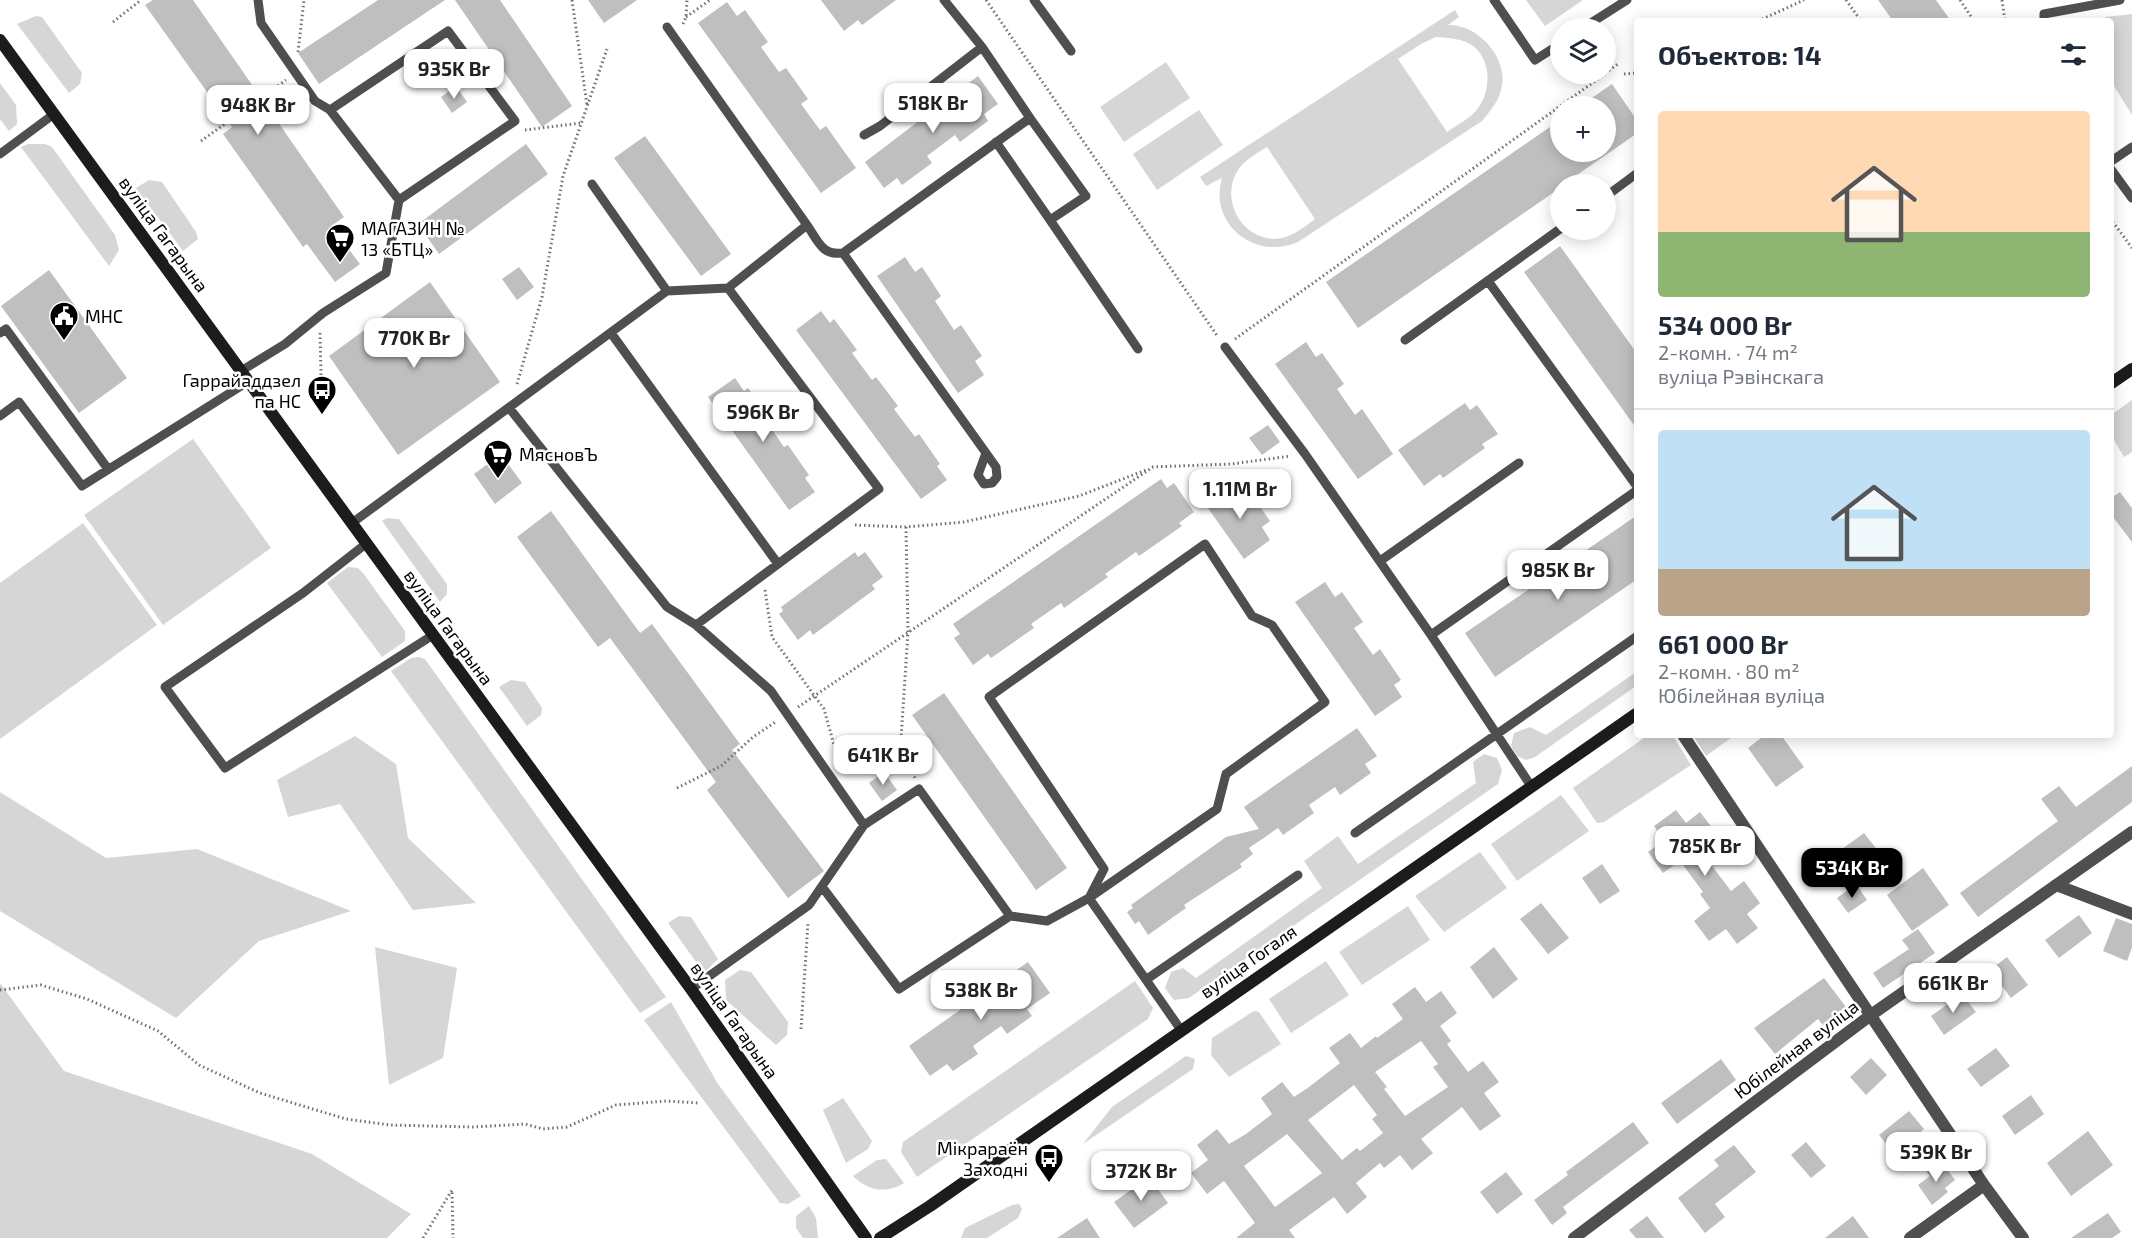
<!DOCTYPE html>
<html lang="ru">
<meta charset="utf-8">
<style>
body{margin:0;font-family:"Exo 2",sans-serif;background:#f6f6f7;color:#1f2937;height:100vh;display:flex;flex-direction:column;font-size:22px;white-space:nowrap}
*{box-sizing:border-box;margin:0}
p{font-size:20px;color:#747a83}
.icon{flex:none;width:33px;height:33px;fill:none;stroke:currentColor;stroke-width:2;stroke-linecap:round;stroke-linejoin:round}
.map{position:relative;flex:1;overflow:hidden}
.sheet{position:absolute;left:1634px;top:18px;width:480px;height:720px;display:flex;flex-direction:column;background:#fff;border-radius:6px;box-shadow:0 3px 15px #0003}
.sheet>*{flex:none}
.tools{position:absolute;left:1550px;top:18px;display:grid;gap:12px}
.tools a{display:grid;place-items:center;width:66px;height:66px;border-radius:50%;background:#fff;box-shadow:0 3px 15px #0003;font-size:30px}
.price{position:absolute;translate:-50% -51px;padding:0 14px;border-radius:12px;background:#fff;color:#222;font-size:20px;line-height:39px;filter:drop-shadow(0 2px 3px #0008)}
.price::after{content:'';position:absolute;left:50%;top:36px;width:18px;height:14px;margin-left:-9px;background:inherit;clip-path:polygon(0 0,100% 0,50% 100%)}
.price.on{background:#000;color:#fff}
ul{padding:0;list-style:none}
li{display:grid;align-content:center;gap:12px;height:318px;padding:0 24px}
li+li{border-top:2px solid #e0e1e3}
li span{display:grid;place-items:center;height:186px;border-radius:6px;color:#555}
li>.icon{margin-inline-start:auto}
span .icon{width:108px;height:108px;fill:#fffc;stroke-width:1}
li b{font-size:26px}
h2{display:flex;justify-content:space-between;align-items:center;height:72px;padding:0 24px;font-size:26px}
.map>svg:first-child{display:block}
.green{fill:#d6d6d6;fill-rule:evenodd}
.building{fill:#bfbfbf;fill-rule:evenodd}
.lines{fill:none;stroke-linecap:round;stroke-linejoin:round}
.path{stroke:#717171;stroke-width:3;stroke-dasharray:1.5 3;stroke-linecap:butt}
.lane{stroke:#4f4f4f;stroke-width:9}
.street{stroke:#4f4f4f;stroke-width:12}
.secondary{stroke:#1c1c1c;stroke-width:12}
.labels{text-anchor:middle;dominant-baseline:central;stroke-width:5;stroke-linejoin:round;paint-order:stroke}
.poi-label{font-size:18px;fill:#000;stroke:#fff;text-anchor:start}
.street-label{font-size:18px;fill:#000;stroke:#fff}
</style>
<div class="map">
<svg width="2132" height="1238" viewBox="0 0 2132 1238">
<rect width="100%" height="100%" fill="#fff"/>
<path class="green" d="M 1526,0 L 1583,0 L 1545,26 Z
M 1455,10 L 1459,17 L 1448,25 C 1477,24 1507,56 1502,85 C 1500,100 1491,110 1482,121 L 1298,242 C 1255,261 1208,224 1222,178 L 1206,186 L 1200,177 ZM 1436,37 C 1447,38 1457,38 1468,43 C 1494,56 1492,95 1474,113 C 1467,120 1455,126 1447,132 L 1398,59 L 1421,44 ZM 1267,147 L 1315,219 C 1303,228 1289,239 1274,239 C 1238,237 1218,194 1241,166 C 1247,159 1259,152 1267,147 Z
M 2132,14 L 2132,115 L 2111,81 L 2110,21 L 2104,21 L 2105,17 Z
M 36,16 L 42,17 L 82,73 L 80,84 L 69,93 L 17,24 Z
M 1166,62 L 1190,98 L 1124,142 L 1100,107 Z
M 0,83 L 16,105 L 17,124 L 9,131 L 0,119 Z
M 1199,110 L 1223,145 L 1157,190 L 1133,154 Z
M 28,144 L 45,144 L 52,147 L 115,235 L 119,250 L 109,266 L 21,147 Z
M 149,180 L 162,182 L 196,232 L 198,239 L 183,251 L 136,188 Z
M 2132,400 L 2132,452 L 2124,457 L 2111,435 L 2111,415 Z
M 193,439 L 271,548 L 163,625 L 84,515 Z
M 387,518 L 399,519 L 447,584 L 447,594 L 440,602 L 382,521 Z
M 83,523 L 157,625 L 0,739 L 0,583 Z
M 348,567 L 358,568 L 363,573 L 405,631 L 405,641 L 382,657 L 327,583 Z
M 419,657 L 425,659 L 666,997 L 640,1013 L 391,671 L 411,658 Z
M 1636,672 L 1636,686 L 1535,757 L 1526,760 L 1517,756 L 1511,746 L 1514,733 L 1530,727 L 1546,735 Z
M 511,680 L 525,682 L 542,708 L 541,715 L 527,726 L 499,687 Z
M 1648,735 L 1673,736 L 1691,765 L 1604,822 L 1597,823 L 1573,788 Z
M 1693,735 L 1735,735 L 1706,756 Z
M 355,736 L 396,764 L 408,838 L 476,903 L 413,910 L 340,804 L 288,817 L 277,780 Z
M 1484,754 L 1497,758 L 1502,770 L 1498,784 L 1189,998 L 1174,1000 L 1165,988 L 1171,972 L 1183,968 L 1196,978 L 1322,888 L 1304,861 L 1338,836 L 1358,864 L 1476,783 L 1473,762 Z
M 0,792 L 106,858 L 197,849 L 351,911 L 259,941 L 176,1018 L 0,911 Z
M 1561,795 L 1589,831 L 1517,881 L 1491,844 Z
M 1480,852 L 1507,888 L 1444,932 L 1415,896 Z
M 1408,906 L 1430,940 L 1362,985 L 1339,952 Z
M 679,916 L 691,917 L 718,959 L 704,973 L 668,923 Z
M 375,947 L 457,968 L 443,1058 L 389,1085 Z
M 1326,961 L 1349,995 L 1291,1033 L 1269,999 Z
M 740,970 L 751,972 L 788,1022 L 787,1035 L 776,1045 L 726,1000 L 725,980 Z
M 1135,981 L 1153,1008 L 1148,1019 L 917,1177 L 901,1152 L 903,1142 Z
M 0,983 L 64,1071 L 312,1154 L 411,1214 L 387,1238 L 0,1238 Z
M 671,1002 L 718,1084 L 801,1196 L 788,1204 L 780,1203 L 644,1020 Z
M 1254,1011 L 1259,1012 L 1281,1044 L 1229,1077 L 1211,1055 L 1212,1038 Z
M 1186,1056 L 1195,1059 L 1193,1069 L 1083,1144 L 1112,1107 Z
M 843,1098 L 872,1141 L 868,1149 L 846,1163 L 823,1110 Z
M 886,1159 L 904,1183 C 886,1194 868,1191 853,1176 L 877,1160 Z
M 1019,1204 L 1022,1209 L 1018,1218 L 987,1238 L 961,1238 L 965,1228 L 1012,1205 Z
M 809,1206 L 816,1218 L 818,1238 L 803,1238 L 796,1228 L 796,1216 Z"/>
<path class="building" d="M 153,0 L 193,0 L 344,217 L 331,226 L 360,264 L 335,282 L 307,244 L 303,247 L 223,134 L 232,127 L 145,5 Z
M 378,0 L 445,0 L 319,84 L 298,53 Z
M 455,0 L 500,0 L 572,106 L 542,127 Z
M 588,0 L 637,0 L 604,23 Z
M 821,0 L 896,0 L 862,25 L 858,20 L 844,31 Z
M 1878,0 L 1936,0 L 1951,21 L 1893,21 Z
M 727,2 L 737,16 L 745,10 L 768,42 L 761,47 L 779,72 L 786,68 L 808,99 L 801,104 L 820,130 L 826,126 L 856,168 L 821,193 L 698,23 Z
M 978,76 L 998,104 L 984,114 L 988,121 L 960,142 L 955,135 L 927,156 L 932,163 L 902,185 L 897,178 L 884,188 L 865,162 Z
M 1612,84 L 1636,119 L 1636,134 L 1564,184 L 1560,184 L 1560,188 L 1358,328 L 1326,282 L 1560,120 L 1560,152 L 1605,152 L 1605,106 L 1580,106 Z
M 456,86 L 467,102 L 452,113 L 441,97 Z
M 645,136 L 731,254 L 701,276 L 614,158 Z
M 526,144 L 548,174 L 439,254 L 418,224 Z
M 1560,246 L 1636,352 L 1636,428 L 1524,272 Z
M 905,257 L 915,272 L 922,267 L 941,296 L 935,301 L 954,330 L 961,325 L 982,356 L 975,361 L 984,375 L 958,393 L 877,276 Z
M 519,267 L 534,287 L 517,300 L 502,279 Z
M 49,270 L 127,378 L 79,413 L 1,306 Z
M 430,282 L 500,382 L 398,455 L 329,356 Z
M 821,311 L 830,323 L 834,319 L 857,350 L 852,353 L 872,380 L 876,377 L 898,406 L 894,409 L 915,437 L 919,434 L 940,464 L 937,466 L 947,480 L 921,499 L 796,330 Z
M 1306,342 L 1316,357 L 1322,353 L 1344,384 L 1337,389 L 1355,415 L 1362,409 L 1393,454 L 1358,479 L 1275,364 Z
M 735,378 L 744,391 L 748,388 L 769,418 L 766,421 L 784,447 L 788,445 L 809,475 L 805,478 L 815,492 L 789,510 L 708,397 Z
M 1465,403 L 1470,410 L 1477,405 L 1498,434 L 1482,444 L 1485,448 L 1443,478 L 1440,474 L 1424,486 L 1398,450 Z
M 1268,425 L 1280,442 L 1262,455 L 1249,438 Z
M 501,454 L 522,483 L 495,504 L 474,474 Z
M 1161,479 L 1167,488 L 1174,483 L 1194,512 L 1179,523 L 1182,526 L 1139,556 L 1136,552 L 1105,574 L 1108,577 L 1064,608 L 1061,603 L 1031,624 L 1034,628 L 991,658 L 988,654 L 973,665 L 954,638 L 960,634 L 953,624 Z
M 1234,484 L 1242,496 L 1249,491 L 1270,521 L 1262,527 L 1270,540 L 1244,559 L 1205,504 Z
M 2120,492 L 2132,508 L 2132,542 L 2110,513 L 2110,499 Z
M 551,511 L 640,633 L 652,624 L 740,744 L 732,750 L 824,871 L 788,898 L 707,790 L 716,782 L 610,638 L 598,647 L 517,537 Z
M 1636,516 L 1636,580 L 1495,677 L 1465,633 Z
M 855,552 L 858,557 L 865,552 L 883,577 L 872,585 L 875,589 L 813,635 L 810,630 L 798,640 L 779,614 L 783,611 L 781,607 Z
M 1325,582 L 1335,597 L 1342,592 L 1363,622 L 1354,628 L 1373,655 L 1380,649 L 1401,680 L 1394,685 L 1402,697 L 1375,716 L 1295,602 Z
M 944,693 L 1067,868 L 1036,890 L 912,715 Z
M 1357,728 L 1377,756 L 1365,764 L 1371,773 L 1340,795 L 1335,787 L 1309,805 L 1314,813 L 1283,835 L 1278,828 L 1249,848 L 1253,854 L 1240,864 L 1242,867 L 1184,905 L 1186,908 L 1148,935 L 1139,921 L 1135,924 L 1127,912 L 1133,908 L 1131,905 L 1226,837 L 1259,829 L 1244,807 Z
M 1765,735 L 1781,735 L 1804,767 L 1776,787 L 1748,748 Z
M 2132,766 L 2132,802 L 1978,917 L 1960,893 L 2058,821 L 2041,799 L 2059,786 L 2076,807 Z
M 884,772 L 897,790 L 882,801 L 869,783 Z
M 1676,810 L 1686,823 L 1700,812 L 1717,834 L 1702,845 L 1713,859 L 1709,862 L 1731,891 L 1744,881 L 1760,903 L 1747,914 L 1758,928 L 1737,944 L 1726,929 L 1709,941 L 1694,921 L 1710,908 L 1700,894 L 1703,892 L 1680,861 L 1663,873 L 1648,852 L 1664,840 L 1654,826 Z
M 1864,833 L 1879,852 L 1853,872 L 1838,852 Z
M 1602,864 L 1620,891 L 1600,904 L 1582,878 Z
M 1923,868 L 1949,905 L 1912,931 L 1887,895 Z
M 1856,884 L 1867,900 L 1848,913 L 1837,898 Z
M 1541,903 L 1569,938 L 1548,954 L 1520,919 Z
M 2079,915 L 2092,933 L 2059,958 L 2045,940 Z
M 2116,918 L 2132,924 L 2132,947 L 2127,961 L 2103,951 Z
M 1918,929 L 1935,953 L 1883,988 L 1873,973 L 1909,949 L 1902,940 Z
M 1494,947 L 1518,979 L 1493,999 L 1470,967 Z
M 2007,957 L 2028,985 L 2011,998 L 1990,970 Z
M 1028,962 L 1050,993 L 1027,1009 L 1032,1016 L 1007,1034 L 1001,1026 L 973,1046 L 978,1054 L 953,1071 L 947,1064 L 930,1076 L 909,1046 Z
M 1824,978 L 1849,1011 L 1826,1029 L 1818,1019 L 1775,1054 L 1754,1028 Z
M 1415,987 L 1426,1002 L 1441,991 L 1457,1013 L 1440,1026 L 1451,1041 L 1447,1044 L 1468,1072 L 1483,1061 L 1499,1082 L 1484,1093 L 1501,1116 L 1480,1131 L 1462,1107 L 1421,1139 L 1433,1153 L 1412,1170 L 1400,1155 L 1384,1168 L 1380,1163 L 1356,1183 L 1367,1197 L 1347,1214 L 1334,1197 L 1289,1230 L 1295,1238 L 1236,1238 L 1255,1223 L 1224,1181 L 1207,1194 L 1191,1173 L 1208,1160 L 1197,1145 L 1217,1129 L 1229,1144 L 1246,1134 L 1272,1114 L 1261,1098 L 1282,1082 L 1294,1097 L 1309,1087 L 1340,1063 L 1329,1048 L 1350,1033 L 1361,1048 L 1376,1036 L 1377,1038 L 1403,1019 L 1392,1004 ZM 1421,1041 L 1438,1064 L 1433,1067 L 1448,1087 L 1405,1116 L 1384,1089 L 1387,1087 L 1375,1072 ZM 1354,1085 L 1377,1115 L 1372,1119 L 1383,1133 L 1360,1151 L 1357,1148 L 1342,1160 L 1308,1120 ZM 1287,1134 L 1322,1173 L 1275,1207 L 1244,1166 Z
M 1962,994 L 1976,1012 L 1944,1035 L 1931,1016 Z
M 1996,1048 L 2010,1066 L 1981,1087 L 1967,1069 Z
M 1871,1058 L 1887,1075 L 1866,1095 L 1850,1077 Z
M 1721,1059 L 1736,1080 L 1677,1124 L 1661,1103 Z
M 2031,1095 L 2044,1114 L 2015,1135 L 2002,1116 Z
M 1909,1111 L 1924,1129 L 1894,1154 L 1879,1135 Z
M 1633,1122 L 1649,1143 L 1563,1207 L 1567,1213 L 1552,1225 L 1534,1200 L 1568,1175 L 1566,1172 Z
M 2088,1131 L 2113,1165 L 2071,1196 L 2047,1163 Z
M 1806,1142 L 1826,1166 L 1811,1178 L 1791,1155 Z
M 1734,1145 L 1756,1172 L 1715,1204 L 1725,1217 L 1705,1233 L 1678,1198 L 1719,1166 L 1714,1160 Z
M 1940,1160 L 1955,1180 L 1945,1188 L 1948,1192 L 1932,1205 L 1918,1185 L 1930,1176 L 1926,1171 Z
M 1506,1172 L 1523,1194 L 1497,1214 L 1480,1192 Z
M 1149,1177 L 1168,1203 L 1134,1228 L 1114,1202 Z
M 2108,1213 L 2121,1232 L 2112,1238 L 2071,1238 Z
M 1647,1216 L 1664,1238 L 1636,1238 L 1629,1230 Z
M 1853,1216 L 1869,1238 L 1825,1238 Z
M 1087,1218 L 1100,1238 L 1057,1238 Z"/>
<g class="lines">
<path class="path" d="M 572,0 L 587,105
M 986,0 L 1218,337
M 1846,0 L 1861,21
M 1960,0 L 1974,21
M 2002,0 L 2005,21
M 686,17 L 710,0
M 1758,21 L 1804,0
M 113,22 L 141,0
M 683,24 L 686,17 L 687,0
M 298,52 L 304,0
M 1605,73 L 1618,64
M 1624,74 L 1636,73
M 525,130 L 581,123
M 201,141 L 286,80
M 2110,218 L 2132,248
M 320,333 L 322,415
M 1235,339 L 1605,74
M 517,384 L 542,297 L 563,176 L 607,49
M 1152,467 L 1231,464 L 1291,456
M 855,525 L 906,527 L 964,522 L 1079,496 L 1146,470
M 906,527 L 908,632 L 901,739 L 915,778
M 765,590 L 772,637 L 824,709 L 838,759 L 836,762
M 798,707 L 1153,467
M 677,788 L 721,766 L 753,737 L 777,721
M 0,990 L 41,985 L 87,999 L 158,1031 L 199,1065 L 260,1093 L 346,1119 L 390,1125 L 473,1127 L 525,1124 L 543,1129 L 567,1127 L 616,1105 L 666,1101 L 699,1103
M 801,1029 L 808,923
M 423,1238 L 452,1190 L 453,1238"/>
<path class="lane" d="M 258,0 L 261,23 L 315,101 L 330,110 L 448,31 L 515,121 L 399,200 L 330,110
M 1034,0 L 1071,51
M 1494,0 L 1535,60 L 1560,44
M 2044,21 L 2044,14 L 2120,0
M 1583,28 L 1627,0
M 864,135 L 880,126 L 982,47 L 944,0
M 996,142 L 1050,220 L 1086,196 L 1030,118
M 0,154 L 54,114
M 2110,162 L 2132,147
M 2110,168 L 2132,198
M 1605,197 L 1636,174
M 1050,220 L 1138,349
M 807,225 C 818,241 822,256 843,253 L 1030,118 L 982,47
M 843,253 L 996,467 L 997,477 L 992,483 L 984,484 L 978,475 L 986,453
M 1488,281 L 1636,485
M 667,291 L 728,288 L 807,225 L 667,27
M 0,333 L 6,329 L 108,469
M 611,333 L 778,564
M 1405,340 L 1560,229
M 1225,347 L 1305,454 L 1431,635
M 241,371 L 285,344 L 323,313 L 386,273 L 399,200
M 510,409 L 667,607 L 696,625 L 771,691 L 864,825 L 919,789 L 1010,916
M 0,416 L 19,402 L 82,486 L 249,381
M 352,523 L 667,291 L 592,184
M 367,543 L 303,593 L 165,687 L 225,768 L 433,635
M 1380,561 L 1519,463
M 696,625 L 879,489 L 728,288
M 1531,786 L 1431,635 L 1636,491
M 1355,833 L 1636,637
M 823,888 L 899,989 L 1010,916 L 1047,921 L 1089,898 L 1217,809 L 1226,774 L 1325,702 L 1272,625 L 1252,616 L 1205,544 L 989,697 L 1104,869 L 1089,898 L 1181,1030
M 1147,979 L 1298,875
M 691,989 L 809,905 L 864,825"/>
<path class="street" d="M 1683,735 L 1984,1185 L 2023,1238
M 2056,885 L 2132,914
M 1574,1238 L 1871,1015 L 2132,832
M 1910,1238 L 1984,1185"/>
<path class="secondary" d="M 0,40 L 691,989 L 866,1238
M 2110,384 L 2132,369
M 880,1238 L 930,1206 L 1636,714"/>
</g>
<defs>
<g id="supermarket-pin" transform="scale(1.5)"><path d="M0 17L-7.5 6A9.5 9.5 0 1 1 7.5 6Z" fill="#000" stroke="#fff"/><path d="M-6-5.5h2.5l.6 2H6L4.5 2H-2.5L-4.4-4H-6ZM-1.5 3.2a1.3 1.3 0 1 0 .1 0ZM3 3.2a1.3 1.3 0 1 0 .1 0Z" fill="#fff"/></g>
<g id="civic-pin" transform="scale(1.5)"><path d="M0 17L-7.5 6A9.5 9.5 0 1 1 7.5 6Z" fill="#000" stroke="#fff"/><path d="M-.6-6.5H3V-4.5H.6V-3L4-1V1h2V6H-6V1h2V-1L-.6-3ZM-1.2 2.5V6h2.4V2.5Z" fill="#fff"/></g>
<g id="bus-pin" transform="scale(1.5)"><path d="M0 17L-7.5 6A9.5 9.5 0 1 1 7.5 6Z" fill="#000" stroke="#fff"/><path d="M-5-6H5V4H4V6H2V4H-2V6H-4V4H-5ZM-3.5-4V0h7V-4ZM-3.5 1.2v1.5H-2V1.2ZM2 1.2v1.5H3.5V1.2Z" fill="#fff"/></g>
</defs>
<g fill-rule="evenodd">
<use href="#supermarket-pin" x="340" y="238"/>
<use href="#civic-pin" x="64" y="316"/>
<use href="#bus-pin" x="322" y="390"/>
<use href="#supermarket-pin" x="498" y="454"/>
<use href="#bus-pin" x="1049" y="1158"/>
</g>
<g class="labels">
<g class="poi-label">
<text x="361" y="228">МАГАЗИН №<tspan x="361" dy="21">13 «БТЦ»</tspan></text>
<text x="85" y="316">МНС</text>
<text x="301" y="380" text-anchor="end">Гаррайаддзел<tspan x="301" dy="21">па НС</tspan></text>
<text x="519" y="454">МясновЪ</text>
<text x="1028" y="1148" text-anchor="end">Мікрараён<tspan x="1028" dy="21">Заходні</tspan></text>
</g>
<g class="street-label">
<text transform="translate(164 234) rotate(54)">вуліца Гагарына</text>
<text transform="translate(449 627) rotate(54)">вуліца Гагарына</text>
<text transform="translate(1248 961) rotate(-35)">вуліца Гогаля</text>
<text transform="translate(735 1020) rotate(55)">вуліца Гагарына</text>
<text transform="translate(1796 1049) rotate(-37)">Юбілейная вуліца</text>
</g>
</g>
</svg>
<div class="tools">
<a><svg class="icon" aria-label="layers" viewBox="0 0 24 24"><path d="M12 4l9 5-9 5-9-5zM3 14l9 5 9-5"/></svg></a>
<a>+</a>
<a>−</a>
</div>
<b class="price" style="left:454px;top:100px">935K Br</b>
<b class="price" style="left:933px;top:134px">518K Br</b>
<b class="price" style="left:258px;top:136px">948K Br</b>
<b class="price" style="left:414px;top:369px">770K Br</b>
<b class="price" style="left:763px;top:443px">596K Br</b>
<b class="price" style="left:1240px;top:520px">1.11M Br</b>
<b class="price" style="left:1558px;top:601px">985K Br</b>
<b class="price" style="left:883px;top:786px">641K Br</b>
<b class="price" style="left:1705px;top:877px">785K Br</b>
<b class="price on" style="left:1852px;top:899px">534K Br</b>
<b class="price" style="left:1953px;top:1014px">661K Br</b>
<b class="price" style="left:981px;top:1021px">538K Br</b>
<b class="price" style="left:1936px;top:1183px">539K Br</b>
<b class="price" style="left:1141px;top:1202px">372K Br</b>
<section class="sheet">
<h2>Объектов: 14<svg class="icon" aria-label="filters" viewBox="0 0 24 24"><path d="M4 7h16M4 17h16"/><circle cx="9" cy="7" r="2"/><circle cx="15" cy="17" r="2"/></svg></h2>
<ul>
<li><span style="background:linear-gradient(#ffd9b3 65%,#8fb573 0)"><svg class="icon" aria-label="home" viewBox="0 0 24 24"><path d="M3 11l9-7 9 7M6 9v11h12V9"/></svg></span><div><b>534 000 Br</b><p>2-комн. · 74 m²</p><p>вуліца Рэвінскага</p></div></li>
<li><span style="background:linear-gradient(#bfe0f5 75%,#b9a48a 0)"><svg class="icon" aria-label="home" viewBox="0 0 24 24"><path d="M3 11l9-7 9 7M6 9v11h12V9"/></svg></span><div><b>661 000 Br</b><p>2-комн. · 80 m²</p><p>Юбілейная вуліца</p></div></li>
</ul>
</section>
</div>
